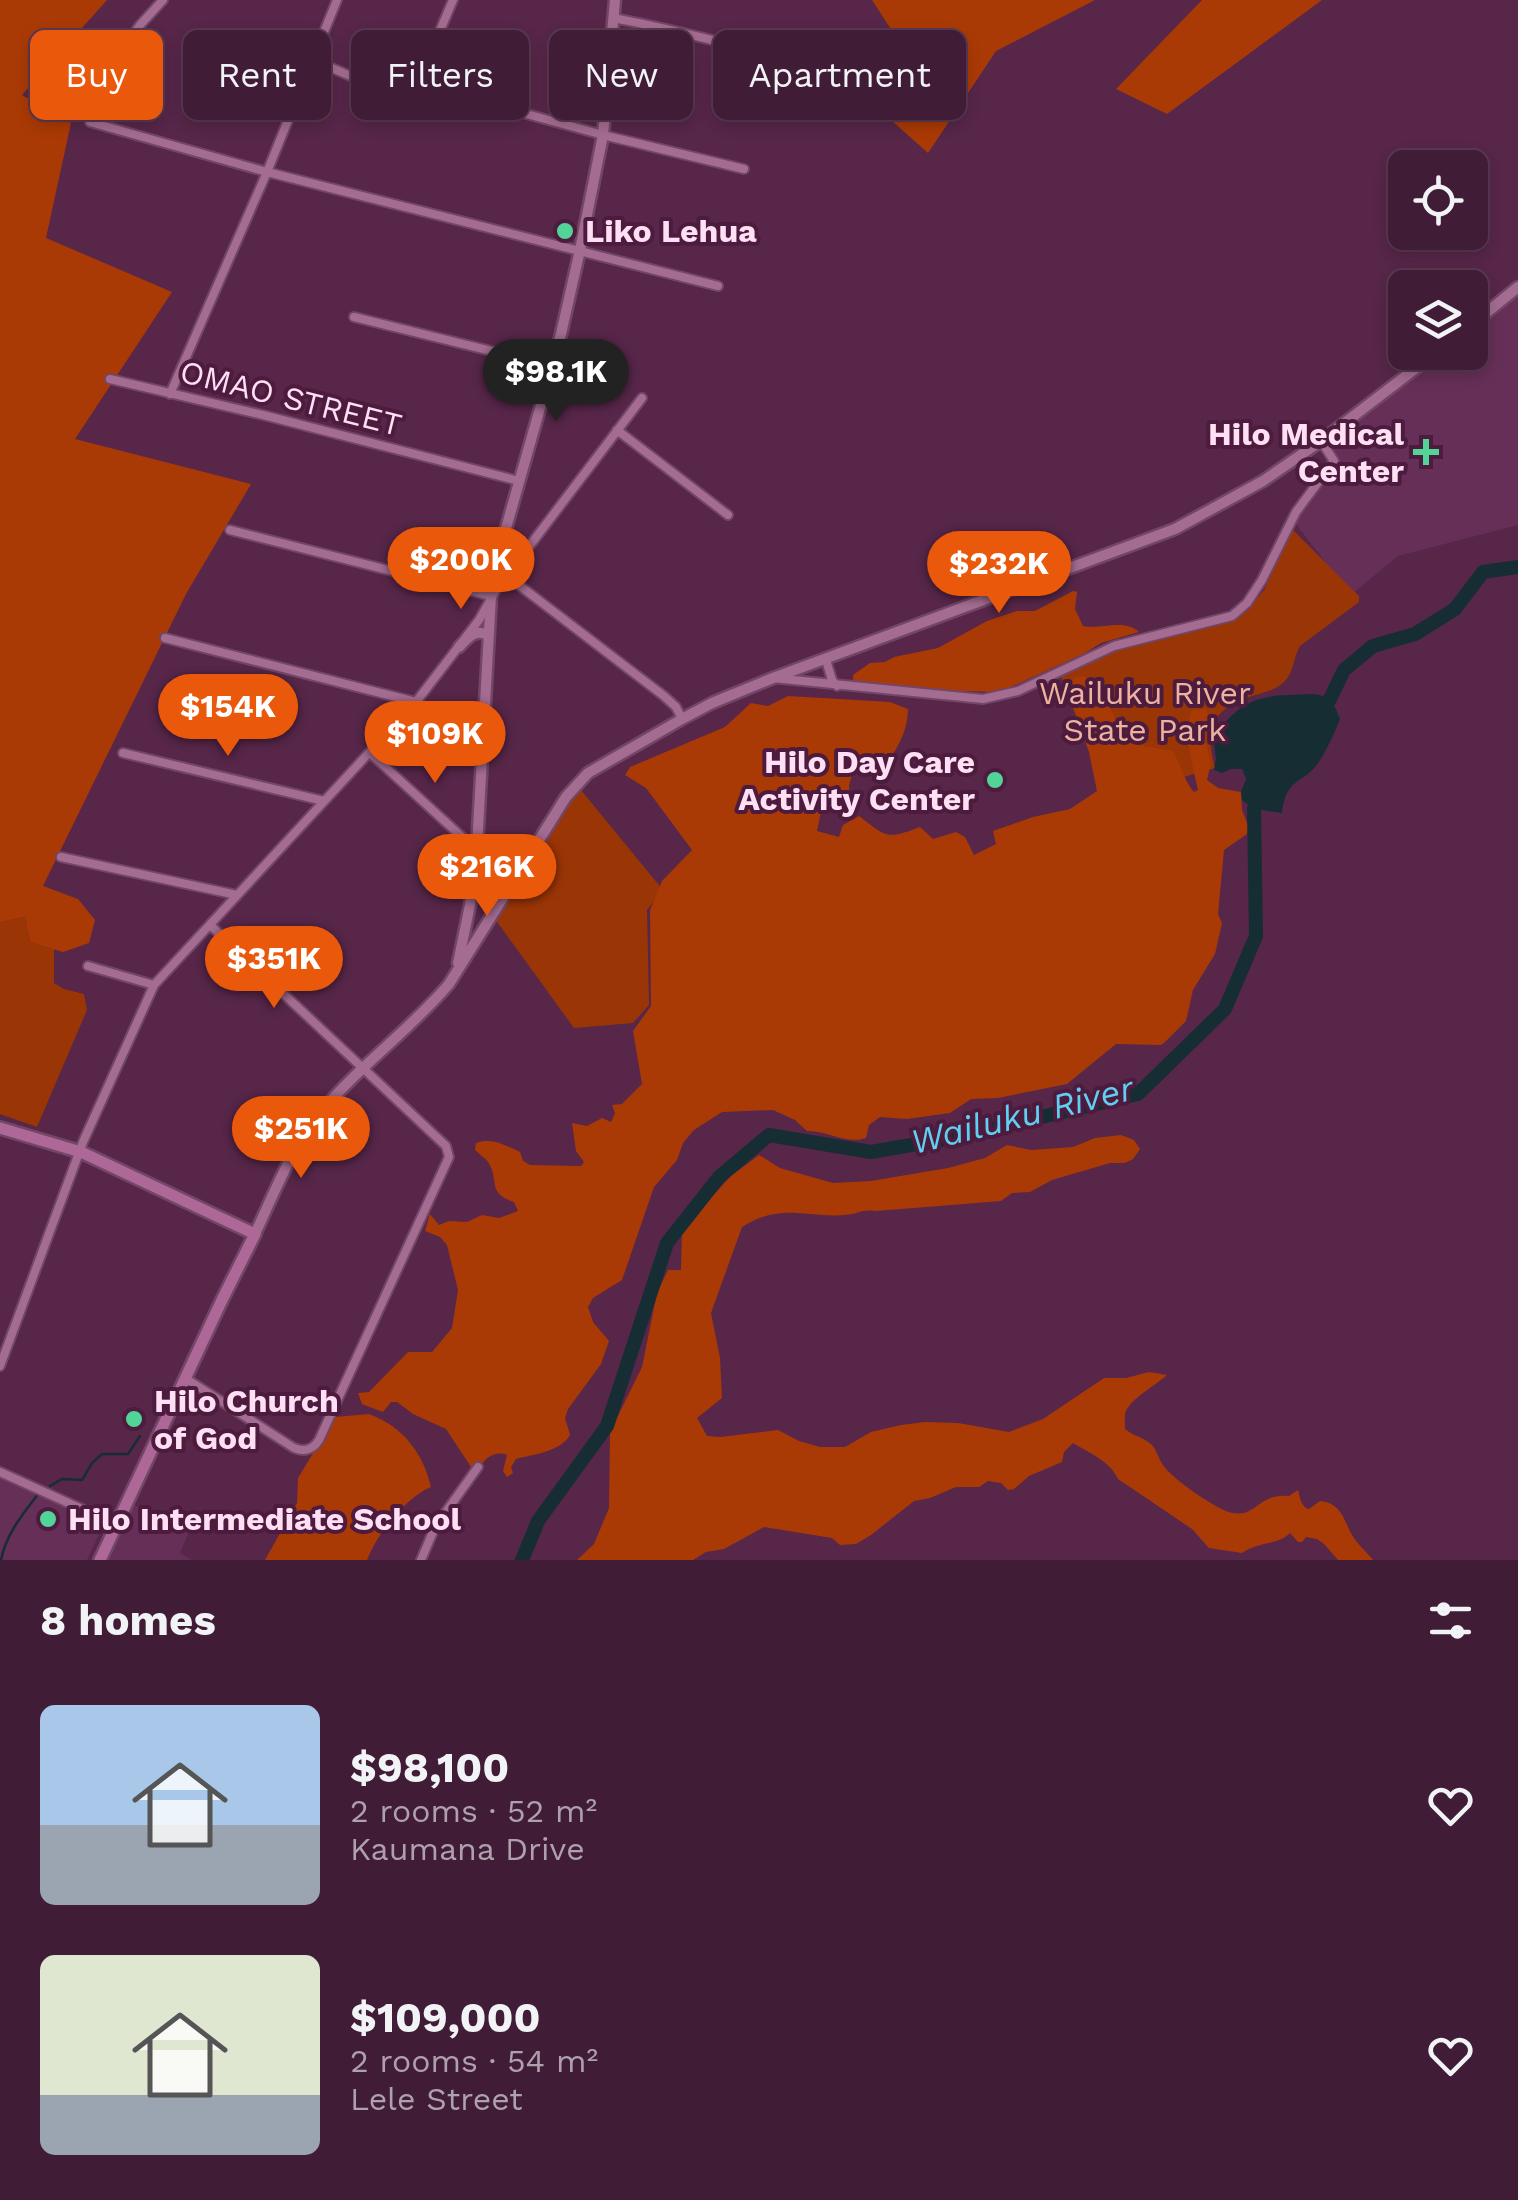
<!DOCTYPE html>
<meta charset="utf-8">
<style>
body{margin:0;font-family:"Work Sans",sans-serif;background:#48253f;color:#f1f3f6;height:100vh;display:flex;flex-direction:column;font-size:38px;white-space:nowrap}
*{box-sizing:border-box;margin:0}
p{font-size:32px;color:#aea1ad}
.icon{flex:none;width:55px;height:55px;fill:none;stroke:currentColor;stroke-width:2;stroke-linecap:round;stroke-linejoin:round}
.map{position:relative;height:1560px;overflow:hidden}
.drawer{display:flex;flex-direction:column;background:#411c37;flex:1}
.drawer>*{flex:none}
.banner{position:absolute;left:30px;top:30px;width:1000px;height:90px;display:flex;gap:20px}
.buttons{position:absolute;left:1388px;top:150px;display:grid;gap:20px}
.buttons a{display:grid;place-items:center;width:100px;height:100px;border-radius:15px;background:#411c37;box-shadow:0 5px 15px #0003,0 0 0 2px #5a3a52;font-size:50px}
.price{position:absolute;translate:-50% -85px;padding:0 22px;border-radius:35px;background:#ea580c;color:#fff;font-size:32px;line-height:65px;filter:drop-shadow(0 2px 5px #0008)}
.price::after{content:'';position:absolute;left:50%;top:60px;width:30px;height:22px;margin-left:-15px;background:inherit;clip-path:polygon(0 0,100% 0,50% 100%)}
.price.active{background:#222;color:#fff}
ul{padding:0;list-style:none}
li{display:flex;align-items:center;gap:30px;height:250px;padding:0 40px}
li span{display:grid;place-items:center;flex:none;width:280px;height:200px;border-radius:15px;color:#555}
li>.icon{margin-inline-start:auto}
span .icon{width:120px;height:120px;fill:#fffc;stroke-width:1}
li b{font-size:42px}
h2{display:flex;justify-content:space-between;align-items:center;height:120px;padding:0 40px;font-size:42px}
.pill{padding:0 35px;border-radius:15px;background:#411c37;box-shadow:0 5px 15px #0003,0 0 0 2px #5a3a52;font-size:35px;line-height:90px}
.pill.active{background:#ea580c;color:#fff}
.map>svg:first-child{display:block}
.built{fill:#662f57}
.green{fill:#9a3506}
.forest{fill:#aa3a05}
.water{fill:#172d34}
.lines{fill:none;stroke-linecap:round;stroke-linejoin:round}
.stream{stroke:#172d34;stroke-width:2.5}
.river{stroke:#172d34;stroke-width:14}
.minor-casing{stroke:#724666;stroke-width:12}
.tertiary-casing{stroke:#724666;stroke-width:15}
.secondary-casing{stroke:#724666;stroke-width:16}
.minor{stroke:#a46c91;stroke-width:8}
.tertiary{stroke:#a46c91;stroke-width:10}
.secondary{stroke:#ae6898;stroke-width:11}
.poi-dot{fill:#52d397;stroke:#4c1b3e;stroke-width:4}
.labels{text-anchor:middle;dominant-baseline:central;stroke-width:8;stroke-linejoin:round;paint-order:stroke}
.poi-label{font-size:32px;font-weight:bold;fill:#ffdff3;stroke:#4c1b3e;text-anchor:start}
.street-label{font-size:32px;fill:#ffdff3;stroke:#4c1b3e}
.park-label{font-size:32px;fill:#edb39f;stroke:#4c1b3e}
.water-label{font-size:35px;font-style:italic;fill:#5fd0f1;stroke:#4c1b3e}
</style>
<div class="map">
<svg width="1518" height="1560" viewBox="0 0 1518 1560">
<rect width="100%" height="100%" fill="#572649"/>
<path class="built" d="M 1518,292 L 1518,525 L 1398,556 L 1351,595 L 1295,523 L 1340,462 L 1328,443 L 1447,353 L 1470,352 L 1470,333 Z
M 0,1474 L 93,1515 L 102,1528 L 87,1560 L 0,1560 Z
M 132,1504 L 190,1530 L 180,1553 L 192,1560 L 107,1560 Z"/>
<path class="green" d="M 1292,529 L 1359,596 L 1359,602 L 1300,646 C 1293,658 1294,673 1284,682 C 1274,692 1259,693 1247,698 C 1209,711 1206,733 1215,768 L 1107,799 L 1060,674 L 1116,649 L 1223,624 L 1247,611 L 1264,590 Z
M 576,784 L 663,890 L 647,910 L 649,1005 L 633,1023 L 574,1028 L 492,915 Z
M 25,917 L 30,942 L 54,949 L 54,983 L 64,989 L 84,994 L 87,1010 L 37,1127 L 0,1114 L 0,922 Z"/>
<path class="forest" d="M 0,0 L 107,0 L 22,95 L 71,123 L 46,238 L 172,292 L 75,439 L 251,484 L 186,594 L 43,886 L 78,899 L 95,920 L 89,943 L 63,952 L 30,942 L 25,917 L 0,922 Z
M 872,0 L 1095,0 L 996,51 L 928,153 L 882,112 L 903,48 Z
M 1202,0 L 1322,0 L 1167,114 L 1116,89 Z
M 1073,591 L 1077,592 L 1075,609 L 1083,626 C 1102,630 1123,618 1139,632 L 1101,643 L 1085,653 L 1000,692 L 918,690 L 859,685 L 853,682 L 853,675 L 870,663 L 885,662 L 894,657 L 938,648 L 987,621 L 1017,611 L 1035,611 Z
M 1084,676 L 1102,692 L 1117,722 L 1133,738 L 1144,746 L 1173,751 C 1181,765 1183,779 1194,792 L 1198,790 C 1193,766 1182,733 1192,710 L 1206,709 L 1210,720 L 1204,735 L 1211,763 L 1207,780 L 1218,788 L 1241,792 L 1242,810 L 1249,828 L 1247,834 L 1224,850 L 1218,914 L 1222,923 L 1215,954 L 1193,990 L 1186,1021 L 1164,1043 L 1161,1045 L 1116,1044 L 1067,1084 L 998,1098 L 971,1099 L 950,1113 L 907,1119 L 880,1117 L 869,1125 L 866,1138 C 846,1145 827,1130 807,1131 L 795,1120 L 773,1110 L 722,1112 L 694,1130 L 683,1143 L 677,1160 L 654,1187 L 622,1280 L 593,1298 L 588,1307 L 593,1322 L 609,1341 L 601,1364 L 568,1409 L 565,1418 L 570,1435 C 560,1452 534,1454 516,1459 L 511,1467 L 513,1473 L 507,1477 L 503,1471 L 507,1455 C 495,1450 485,1458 479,1468 L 473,1470 L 446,1429 L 413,1414 L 397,1402 L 391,1402 L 383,1412 L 362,1404 L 358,1393 L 369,1392 L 408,1352 L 432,1352 L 452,1328 L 458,1290 L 447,1245 L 440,1237 L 425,1231 L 430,1214 L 439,1225 L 449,1221 L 467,1222 L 482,1215 L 499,1218 L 518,1211 L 514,1202 C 486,1193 500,1180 488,1162 C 484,1157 479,1154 475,1150 L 476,1143 C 492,1137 505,1145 520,1152 L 523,1161 L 530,1165 L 581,1166 L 584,1162 L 576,1151 L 572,1123 L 587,1126 L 602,1118 L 611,1122 L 615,1113 L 612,1105 L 622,1104 L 642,1084 L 633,1031 L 651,1006 L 650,910 L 662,881 L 692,850 L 646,788 L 625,775 L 630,767 L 725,727 L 751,703 L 768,706 L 788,696 L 890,702 L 908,709 C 908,728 900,744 889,760 L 879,757 L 856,762 L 849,785 L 850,798 L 844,806 L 830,806 L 821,812 L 817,831 L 839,837 L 843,825 L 859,816 C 887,837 886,840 920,827 L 933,839 L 956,832 L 965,837 L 974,855 L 996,844 L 993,831 L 1033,817 L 1070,809 L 1097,791 L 1089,752 L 1070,696 L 1069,686 L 1074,678 Z
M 1121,1135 L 1134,1140 L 1140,1149 L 1133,1159 L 1125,1163 L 1110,1163 L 1052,1180 L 1030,1192 L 1012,1193 L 1001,1201 L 876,1211 C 861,1209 858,1214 845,1215 C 804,1218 782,1202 742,1227 L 711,1313 L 720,1358 L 722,1398 L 697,1418 L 707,1436 L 720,1437 L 778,1430 L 799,1441 L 820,1447 L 845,1447 L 871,1432 L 901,1425 L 925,1422 L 958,1423 L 1009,1432 L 1043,1419 L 1104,1378 L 1126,1378 L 1149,1372 L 1167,1375 C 1156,1385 1131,1399 1126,1411 C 1124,1414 1125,1426 1125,1429 C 1133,1436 1143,1437 1151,1444 C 1157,1450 1158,1458 1163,1465 C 1171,1478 1218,1511 1233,1513 C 1257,1517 1258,1493 1289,1496 L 1298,1490 C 1300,1498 1301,1507 1309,1509 L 1320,1501 C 1341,1503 1343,1518 1352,1535 C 1357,1544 1367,1552 1373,1560 L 1338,1560 L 1324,1544 L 1317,1539 L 1306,1537 L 1302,1542 L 1298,1542 L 1290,1533 C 1277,1546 1261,1540 1242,1553 L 1209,1548 L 1192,1529 L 1118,1479 C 1111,1462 1088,1452 1073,1443 L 1064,1452 L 1062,1462 L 1029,1476 L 1014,1489 L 1008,1490 L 1001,1483 L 988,1481 L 979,1487 L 956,1487 L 930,1498 L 914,1501 L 871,1535 L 856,1544 L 840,1545 L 832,1538 L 764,1527 L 724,1549 L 706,1552 L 693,1560 L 577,1560 L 594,1544 L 609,1508 L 610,1432 L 642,1367 L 657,1293 L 668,1270 L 681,1270 L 682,1233 L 686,1225 L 731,1176 L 759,1155 L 780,1168 L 833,1183 L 871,1181 L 948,1168 L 985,1158 L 1007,1145 L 1031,1150 L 1073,1147 L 1095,1138 Z
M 369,1414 C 402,1426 423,1452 431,1487 C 405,1498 377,1534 367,1560 L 265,1560 L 297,1503 L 298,1478 L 335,1417 Z"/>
<path class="water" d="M 1313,694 C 1329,695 1335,705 1340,719 C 1334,734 1327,750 1318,763 C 1303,785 1286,776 1282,813 L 1254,809 L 1242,800 L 1241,792 L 1246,779 L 1242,769 L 1231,769 L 1222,773 L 1214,770 L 1216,759 L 1213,736 C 1247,694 1261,696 1313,694 Z"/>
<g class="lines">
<path class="stream" d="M 50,1486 L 62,1479 L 82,1480 L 92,1463 L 102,1454 L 128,1454 L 140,1436
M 1,1560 C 6,1534 23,1514 38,1494"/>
<path class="river" d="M 1317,714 L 1329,701 L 1344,670 L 1373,646 L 1415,634 L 1455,609 L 1483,572 L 1518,567
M 522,1560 L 538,1521 L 607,1426 L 667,1243 L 719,1177 L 769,1135 L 871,1152 L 957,1137 L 1138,1094 L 1225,1009 L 1256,936 L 1254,809 L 1262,793"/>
<g class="minor-casing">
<path id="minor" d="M 163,0 L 140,25 L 104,75 L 89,116 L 90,122 L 267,172 L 718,286
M 613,18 C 680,30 744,50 811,62
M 313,60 L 400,97 L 408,97 L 414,92 L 453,0
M 512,110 L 603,135 L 744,169
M 354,317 L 552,366
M 110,379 L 267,416 L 519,481
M 170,394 L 267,172 L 337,0
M 617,430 L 728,515
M 230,530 L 491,596
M 507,576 L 664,696 L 676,707 L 682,719
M 165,638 L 416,702
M 826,660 L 832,680 L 837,686
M 773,678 L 983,699 L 1018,691 L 1114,646 L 1232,616 L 1247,603 L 1262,580 L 1296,512 L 1334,461 L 1321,441
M 123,753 L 324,801
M 370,753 L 462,837 L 477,847
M 61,857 L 237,895
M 88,966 L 154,985
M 0,1366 L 83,1142 L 154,985 L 416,702 L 479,620 L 496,590 L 642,398
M 185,1378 L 294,1448 C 304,1452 313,1450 319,1440 L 449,1157 L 446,1146 L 210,925
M 0,1472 L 117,1525
M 421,1560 L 435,1527 L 478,1467"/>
</g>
<g class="tertiary-casing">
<path id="tertiary" d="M 1470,326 L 1518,287
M 459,647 C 468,638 475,628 488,635
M 477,847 C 498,851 514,850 534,844
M 458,963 L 470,905 L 477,847 L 491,596 L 499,553 L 561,334 L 580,250 L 603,135 L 615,0
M 255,1234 C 275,1191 292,1147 322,1111 C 360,1065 410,1030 449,984 L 566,797 L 588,773 L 682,719 L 712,703 L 773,678 L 1175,529 L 1263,481 L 1321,441 L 1437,352"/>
</g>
<g class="secondary-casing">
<path id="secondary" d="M 0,1128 L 81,1152 L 255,1234 L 222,1300 L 100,1560"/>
</g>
<use href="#minor" class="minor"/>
<use href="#tertiary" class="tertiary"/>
<use href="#secondary" class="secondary"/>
</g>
<g class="poi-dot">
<circle cx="565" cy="231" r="10"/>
<path d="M1421 437h10v10h10v10h-10v10h-10v-10h-10v-10h10z"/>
<circle cx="995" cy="780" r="10"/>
<circle cx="134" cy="1419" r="10"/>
<circle cx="48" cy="1519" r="10"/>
</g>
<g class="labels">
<g class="poi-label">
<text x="585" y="231">Liko Lehua</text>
<text x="1404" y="434" text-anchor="end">Hilo Medical<tspan x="1404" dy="37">Center</tspan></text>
<text x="975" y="762" text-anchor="end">Hilo Day Care<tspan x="975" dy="37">Activity Center</tspan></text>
<text x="154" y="1401">Hilo Church<tspan x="154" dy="37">of God</tspan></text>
<text x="68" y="1519">Hilo Intermediate School</text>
</g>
<g class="street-label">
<text transform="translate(291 398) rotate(14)">OMAO STREET</text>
</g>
<g class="park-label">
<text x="1145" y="693">Wailuku River<tspan x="1145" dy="37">State Park</tspan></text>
</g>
<g class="water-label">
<text transform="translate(1022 1115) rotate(-14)">Wailuku River</text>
</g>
</g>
</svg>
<div class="buttons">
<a><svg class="icon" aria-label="locate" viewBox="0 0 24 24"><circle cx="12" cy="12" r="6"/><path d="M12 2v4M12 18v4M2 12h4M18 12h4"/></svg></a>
<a><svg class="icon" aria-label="layers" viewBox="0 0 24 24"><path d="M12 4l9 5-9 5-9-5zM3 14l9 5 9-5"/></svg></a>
</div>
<b class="price active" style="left:556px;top:424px">$98.1K</b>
<b class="price" style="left:461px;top:612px">$200K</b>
<b class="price" style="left:999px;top:616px">$232K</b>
<b class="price" style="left:228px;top:759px">$154K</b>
<b class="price" style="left:435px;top:786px">$109K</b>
<b class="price" style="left:487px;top:919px">$216K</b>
<b class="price" style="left:274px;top:1011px">$351K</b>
<b class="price" style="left:301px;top:1181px">$251K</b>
<div class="banner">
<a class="pill active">Buy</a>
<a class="pill">Rent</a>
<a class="pill">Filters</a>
<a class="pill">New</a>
<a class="pill">Apartment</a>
</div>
</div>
<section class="drawer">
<h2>8 homes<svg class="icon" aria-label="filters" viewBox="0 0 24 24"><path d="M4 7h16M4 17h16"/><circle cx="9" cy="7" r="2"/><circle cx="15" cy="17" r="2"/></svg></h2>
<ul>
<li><span style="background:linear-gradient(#a9c7e8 60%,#9aa5b1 0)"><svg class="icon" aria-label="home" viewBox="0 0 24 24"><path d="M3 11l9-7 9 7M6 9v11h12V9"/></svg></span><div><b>$98,100</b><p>2 rooms · 52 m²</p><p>Kaumana Drive</p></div><svg class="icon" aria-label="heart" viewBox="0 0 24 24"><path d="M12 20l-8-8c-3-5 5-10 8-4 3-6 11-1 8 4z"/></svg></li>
<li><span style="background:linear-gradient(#dfe7d0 70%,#9aa5b1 0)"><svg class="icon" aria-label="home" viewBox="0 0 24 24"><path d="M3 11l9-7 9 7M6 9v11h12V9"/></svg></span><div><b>$109,000</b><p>2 rooms · 54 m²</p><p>Lele Street</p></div><svg class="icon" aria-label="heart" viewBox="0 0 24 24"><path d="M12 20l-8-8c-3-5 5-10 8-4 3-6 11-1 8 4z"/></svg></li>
</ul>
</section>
